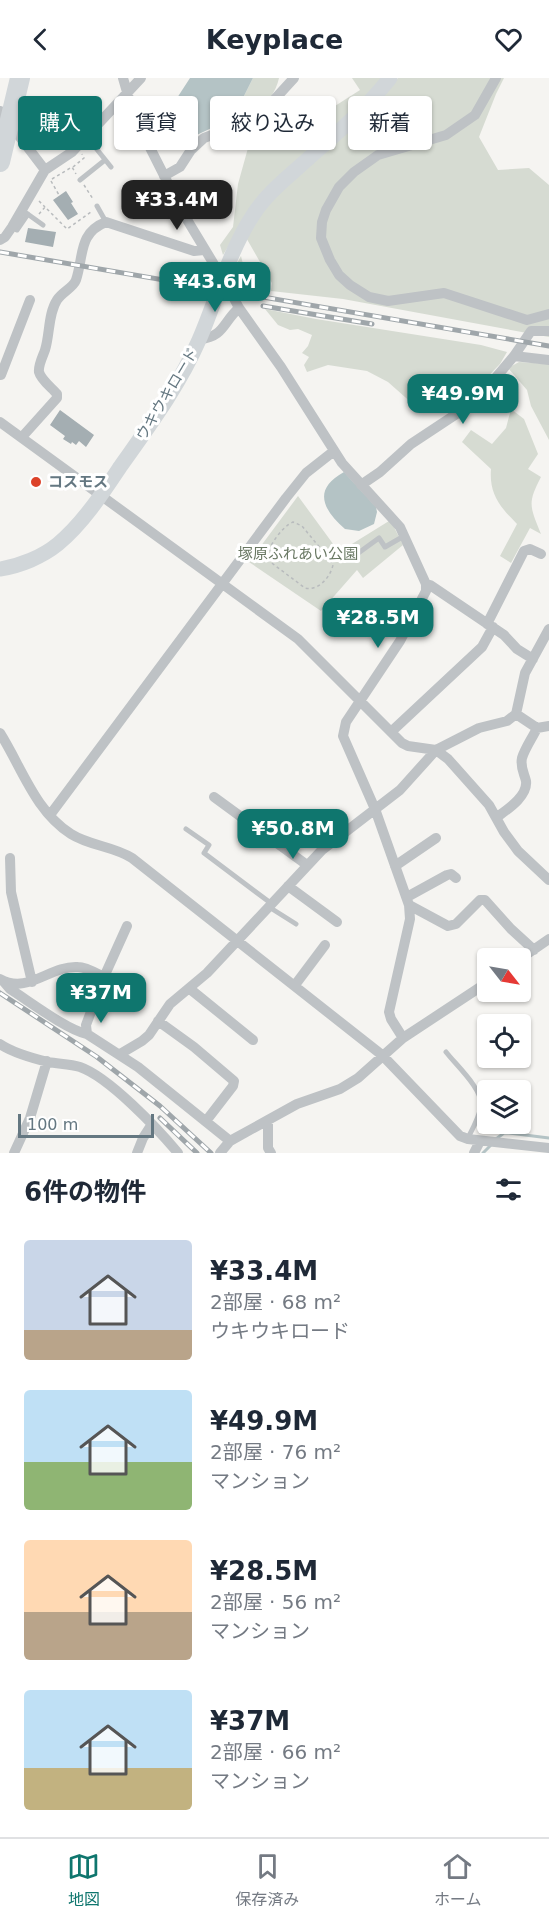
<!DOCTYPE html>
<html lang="ja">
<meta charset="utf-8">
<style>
body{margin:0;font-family:"DejaVu Sans","Noto Sans JP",sans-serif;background:#f6f6f7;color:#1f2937;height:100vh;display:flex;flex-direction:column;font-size:22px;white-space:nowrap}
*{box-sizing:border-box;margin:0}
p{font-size:20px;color:#747a83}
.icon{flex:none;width:33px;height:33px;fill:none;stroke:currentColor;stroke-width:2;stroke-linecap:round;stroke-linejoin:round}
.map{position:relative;height:1075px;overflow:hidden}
.details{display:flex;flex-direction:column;background:#fff;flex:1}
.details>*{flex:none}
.hud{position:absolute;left:18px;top:18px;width:513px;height:54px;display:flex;gap:12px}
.needle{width:39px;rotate:121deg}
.fabs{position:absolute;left:477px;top:870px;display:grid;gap:12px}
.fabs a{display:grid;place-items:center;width:54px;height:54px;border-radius:6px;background:#fff;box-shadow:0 2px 4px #0004;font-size:30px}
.scale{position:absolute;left:18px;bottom:15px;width:136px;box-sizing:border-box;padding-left:6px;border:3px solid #647781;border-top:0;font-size:16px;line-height:21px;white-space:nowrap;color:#647781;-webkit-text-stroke:4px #fff;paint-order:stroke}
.price{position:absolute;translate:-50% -51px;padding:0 14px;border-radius:12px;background:#0f766e;color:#fff;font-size:20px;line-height:39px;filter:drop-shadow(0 2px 3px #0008)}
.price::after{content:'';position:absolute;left:50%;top:36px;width:18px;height:14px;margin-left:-9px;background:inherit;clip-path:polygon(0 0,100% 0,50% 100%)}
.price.current{background:#222;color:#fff}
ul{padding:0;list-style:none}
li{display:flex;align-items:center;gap:18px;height:150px;padding:0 24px}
li span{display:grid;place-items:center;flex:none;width:168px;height:120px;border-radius:6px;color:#555}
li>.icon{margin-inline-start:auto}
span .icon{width:72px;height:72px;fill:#fffc;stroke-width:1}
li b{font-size:26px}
h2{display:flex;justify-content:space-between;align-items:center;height:72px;padding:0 24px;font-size:26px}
.chip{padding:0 21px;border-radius:6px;background:#fff;box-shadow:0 2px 4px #0004;font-size:21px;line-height:54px}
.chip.current{background:#0f766e;color:#fff}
header{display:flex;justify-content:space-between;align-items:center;height:78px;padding:0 24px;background:#fff;font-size:27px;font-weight:700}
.tabs{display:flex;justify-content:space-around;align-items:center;height:84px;border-top:2px solid #e0e1e3;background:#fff;font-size:16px;color:#747a83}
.tabs a{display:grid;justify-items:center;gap:3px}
.tabs .current{color:#0f766e}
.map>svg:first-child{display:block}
.green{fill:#d6dbd2}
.water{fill:#b4c3c5}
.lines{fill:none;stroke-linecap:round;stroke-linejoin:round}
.stream{stroke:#b4c3c5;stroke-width:3}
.building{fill:#a4aeb2}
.path{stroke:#b8bbbd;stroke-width:1.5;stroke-dasharray:3 3;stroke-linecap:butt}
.lane{stroke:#bec2c5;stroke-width:5}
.street{stroke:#bec2c5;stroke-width:10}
.secondary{stroke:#d1d6d9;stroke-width:15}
.highway{stroke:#d1d6d9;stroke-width:20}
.rail-casing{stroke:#9fa6aa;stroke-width:5}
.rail{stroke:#fff;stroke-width:3;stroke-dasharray:9;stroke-linecap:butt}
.poi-dot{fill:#dc4229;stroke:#fff;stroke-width:2}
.labels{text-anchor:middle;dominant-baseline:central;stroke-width:6;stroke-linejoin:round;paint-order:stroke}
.street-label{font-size:15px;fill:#647781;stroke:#fff}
.poi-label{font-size:15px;font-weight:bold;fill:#647781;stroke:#fff;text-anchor:start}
.park-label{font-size:15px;fill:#697863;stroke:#fff}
</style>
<header><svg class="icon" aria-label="back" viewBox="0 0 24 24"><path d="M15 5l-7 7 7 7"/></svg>Keyplace<svg class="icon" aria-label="heart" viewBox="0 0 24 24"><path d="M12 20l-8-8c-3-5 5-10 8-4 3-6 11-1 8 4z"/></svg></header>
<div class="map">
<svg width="549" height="1075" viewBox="0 0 549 1075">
<rect width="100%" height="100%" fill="#f5f4f1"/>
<path class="green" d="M 253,0 L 279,0 C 275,20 256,37 240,49 L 229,48 Z
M 352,0 L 381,0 L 375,28 L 398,0 L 504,0 L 496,16 L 479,59 L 498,92 L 529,90 L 549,107 L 549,259 L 343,221 L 271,213 L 272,205 L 240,149 L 223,177 L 220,167 L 233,149 L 238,106 L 253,52 L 281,20 L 291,19 L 286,29 L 297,33 L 304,20 L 335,28 L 360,12 Z
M 241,178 L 246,198 L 253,206 L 231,206 L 228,201 Z
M 265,231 L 316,241 L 481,267 L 507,274 L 500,286 L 508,290 L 519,284 L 549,286 L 549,362 L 531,328 L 527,312 L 508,290 L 500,286 L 464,323 L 453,329 L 441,316 L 429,319 L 414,327 L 388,304 L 367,293 L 328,287 L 307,294 L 304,287 L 309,279 L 302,275 L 308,268 L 312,257 L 298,251 L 290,252 L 278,247 Z
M 511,331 L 524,341 L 538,376 L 528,391 L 541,399 C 527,426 530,428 541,456 L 530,450 L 511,485 L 500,478 L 517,446 C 500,429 489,416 491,391 L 462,364 L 471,352 L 492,366 L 506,350 Z
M 298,418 L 339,474 L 389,443 L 394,449 L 403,467 L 363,500 L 357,492 L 321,533 L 249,484 Z"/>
<path class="water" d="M 190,0 L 253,0 L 233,40 L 186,62 L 174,58 L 164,40 Z
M 344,394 L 376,429 L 377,434 L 374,446 L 359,453 L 345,451 C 322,431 313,411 344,394 Z"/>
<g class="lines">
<path class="stream" d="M 496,1061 L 504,1055 L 509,1055 L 549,1060
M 483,1075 L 492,1066"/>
</g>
<path class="building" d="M 66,113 L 73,124 L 71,125 L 78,136 L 68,142 L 53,122 Z
M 28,150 L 56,154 L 53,169 L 25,164 Z
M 60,332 L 94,357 L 86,369 L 79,363 L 76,367 L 72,364 L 71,366 L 63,361 L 65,358 L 50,347 Z"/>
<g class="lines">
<path class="path" d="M 73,89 L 84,80 L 82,76
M 52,101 L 72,89 L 76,96
M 51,103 L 59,117
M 84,107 L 93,121
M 39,123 L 45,129
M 39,136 L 45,129 L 67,151 L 91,134
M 330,482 L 333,487 C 330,500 318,513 305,510 L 269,483 L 267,478 C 270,466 282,449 293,444 L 302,448 L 330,482 L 351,477"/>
<path class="lane" d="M 87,59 L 111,89
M 80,102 L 105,82
M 97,128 L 106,144
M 22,132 L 43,147
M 12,149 L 17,152 L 28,136
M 357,476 L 379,460 L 385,469 L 404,458
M 186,751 L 209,767 L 204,775 L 272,826
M 269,829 L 296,846
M 446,974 C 456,987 484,1012 481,1029 C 479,1039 473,1050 468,1060"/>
<path class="street" d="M 123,0 L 134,38 L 183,135 L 218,193
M 496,0 L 475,37 L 446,57 L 378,77 L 354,94 L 339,109 L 326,132 L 322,144 L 321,160 L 330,182 L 339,197 L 350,207 L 369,219 L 388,223 L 444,215 L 527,242 L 549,236
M 0,33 L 45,92
M 164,98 L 180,89 L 191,72 L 204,60 L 225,52 L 240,53 L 251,47 L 294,0
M 0,162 L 5,159 L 12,149 L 45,92 L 72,74 L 141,0
M 226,205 L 239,230 L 281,289 L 342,385 L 400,449 L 426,506 L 426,513 L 400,563 L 346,644 L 343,658 L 375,731 L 409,827 L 410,841 L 389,934 L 391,941 L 403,960
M 200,261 C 224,259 223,244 239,230
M 514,278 L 549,282
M 1,297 L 30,222
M 0,344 L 298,561 L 402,665 L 408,668 L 436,672 L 448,681 L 489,727 L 504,754 L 518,773 L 549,802
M 22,359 L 57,320 L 57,316 C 52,310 41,302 39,294 C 38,287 43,278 45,272 C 50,256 48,236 57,222 C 62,214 73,210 76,202 C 84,178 78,155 106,144 L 194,173 L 204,172
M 361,407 L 380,394 L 411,366 L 476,323 L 514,278 L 531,253 L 549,253
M 426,506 L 430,507 L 504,557 L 517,571 L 533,581
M 487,546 L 524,473 L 530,471 L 541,476
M 516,636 L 537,650 L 549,648
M 391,654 L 482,569 L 493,549
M 0,655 C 22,690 35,733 71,756 C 90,768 113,768 132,780 L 382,977 L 460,1058 L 468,1061 L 549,1070
M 214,719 L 307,787
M 50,737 L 286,420 L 306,395 L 334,373
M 497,739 C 508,731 528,718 526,703 C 524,695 520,689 522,680 C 525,670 533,659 537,650
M 10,780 L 11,814 L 32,904
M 395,788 L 436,760
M 288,808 L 337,844
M 407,819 L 447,797 L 451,796 L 456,800
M 409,827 L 448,848 L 456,846 L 480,822 L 485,822 L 511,851 L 534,872
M 520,881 L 549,861
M 104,899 L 127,848
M 0,901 C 28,917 50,887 78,889 C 86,889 96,895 104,899 L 86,947 L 87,956 L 138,989 L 230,1063
M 4,904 L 10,911 C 29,923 67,952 87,956
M 295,907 L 325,867
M 190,911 L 253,962
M 158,943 L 194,969 L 234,1003 L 233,1008 L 206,1043
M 0,966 C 13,975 32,980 48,984 C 59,986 70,986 80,989 C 109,999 158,1051 178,1075
M 120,976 L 142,963 L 149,957 L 170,926 L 207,895 L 322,772 L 400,712 L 436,672 L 479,650 L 507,643 L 516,636 L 525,595 L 549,551
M 268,1042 L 268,1070 L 271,1075
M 14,1075 L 30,1040 L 47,983
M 137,1075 L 143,1060 L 152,1046
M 220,1075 L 230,1063 L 297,1026 L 340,1011 L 358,1000 L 403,960 L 488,904
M 474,1075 L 480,1063"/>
<path class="secondary" d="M 0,491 C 20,488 42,479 58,466 C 83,445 102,416 120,389 C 149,348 179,308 199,262 C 217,221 228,175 253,137 C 265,118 283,103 300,88 C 331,60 364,33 390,0"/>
<path class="highway" d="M 0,84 L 20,0"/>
<g class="rail-casing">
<path id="rail" d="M 0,174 L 549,268
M 263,228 L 372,246
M 0,915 L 97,979 L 160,1028 L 211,1075
M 160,1040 L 197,1075"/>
</g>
<use href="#rail" class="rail"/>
</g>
<circle class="poi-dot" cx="36" cy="404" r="6"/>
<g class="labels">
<g class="street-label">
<text transform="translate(167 316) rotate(-59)">ウキウキロード</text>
</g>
<g class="poi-label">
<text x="48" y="404">コスモス</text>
</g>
<g class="park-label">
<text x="298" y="476">塚原ふれあい公園</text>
</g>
</g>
</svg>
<div class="fabs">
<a><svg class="needle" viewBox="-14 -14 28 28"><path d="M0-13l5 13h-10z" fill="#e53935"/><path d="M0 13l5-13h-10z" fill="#747a83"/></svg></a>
<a><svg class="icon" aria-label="locate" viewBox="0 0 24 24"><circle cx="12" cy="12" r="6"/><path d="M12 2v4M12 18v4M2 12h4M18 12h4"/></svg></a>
<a><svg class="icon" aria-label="layers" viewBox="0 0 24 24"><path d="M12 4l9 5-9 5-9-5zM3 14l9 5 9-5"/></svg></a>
</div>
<div class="scale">100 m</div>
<b class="price current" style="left:177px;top:153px">¥33.4M</b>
<b class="price" style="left:215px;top:235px">¥43.6M</b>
<b class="price" style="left:463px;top:347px">¥49.9M</b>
<b class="price" style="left:378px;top:571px">¥28.5M</b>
<b class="price" style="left:293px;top:782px">¥50.8M</b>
<b class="price" style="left:101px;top:946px">¥37M</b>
<div class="hud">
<a class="chip current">購入</a>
<a class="chip">賃貸</a>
<a class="chip">絞り込み</a>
<a class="chip">新着</a>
</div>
</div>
<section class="details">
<h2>6件の物件<svg class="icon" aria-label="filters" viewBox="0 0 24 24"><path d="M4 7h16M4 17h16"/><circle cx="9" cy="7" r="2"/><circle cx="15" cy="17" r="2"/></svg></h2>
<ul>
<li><span style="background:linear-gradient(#c9d6e8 75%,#b9a48a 0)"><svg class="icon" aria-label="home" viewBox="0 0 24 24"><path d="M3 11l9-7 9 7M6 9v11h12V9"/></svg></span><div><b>¥33.4M</b><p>2部屋 · 68 m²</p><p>ウキウキロード</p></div></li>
<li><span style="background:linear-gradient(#bfe0f5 60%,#8fb573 0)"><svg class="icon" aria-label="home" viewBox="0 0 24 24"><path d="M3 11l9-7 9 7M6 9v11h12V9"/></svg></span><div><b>¥49.9M</b><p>2部屋 · 76 m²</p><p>マンション</p></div></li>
<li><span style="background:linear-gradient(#ffd9b3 60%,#b9a48a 0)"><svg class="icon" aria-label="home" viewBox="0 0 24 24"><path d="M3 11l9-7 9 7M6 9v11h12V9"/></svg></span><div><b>¥28.5M</b><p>2部屋 · 56 m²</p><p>マンション</p></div></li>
<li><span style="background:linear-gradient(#bfe0f5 65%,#c2b280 0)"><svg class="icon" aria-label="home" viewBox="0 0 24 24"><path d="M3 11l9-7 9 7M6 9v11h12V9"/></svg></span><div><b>¥37M</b><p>2部屋 · 66 m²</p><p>マンション</p></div></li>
</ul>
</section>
<nav class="tabs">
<a class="current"><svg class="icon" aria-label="map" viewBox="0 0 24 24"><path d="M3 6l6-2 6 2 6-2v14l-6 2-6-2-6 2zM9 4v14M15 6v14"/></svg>地図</a>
<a><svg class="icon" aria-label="saved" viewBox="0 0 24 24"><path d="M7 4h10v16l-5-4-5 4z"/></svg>保存済み</a>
<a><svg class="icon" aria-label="home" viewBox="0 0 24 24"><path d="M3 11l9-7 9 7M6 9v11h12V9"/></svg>ホーム</a>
</nav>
